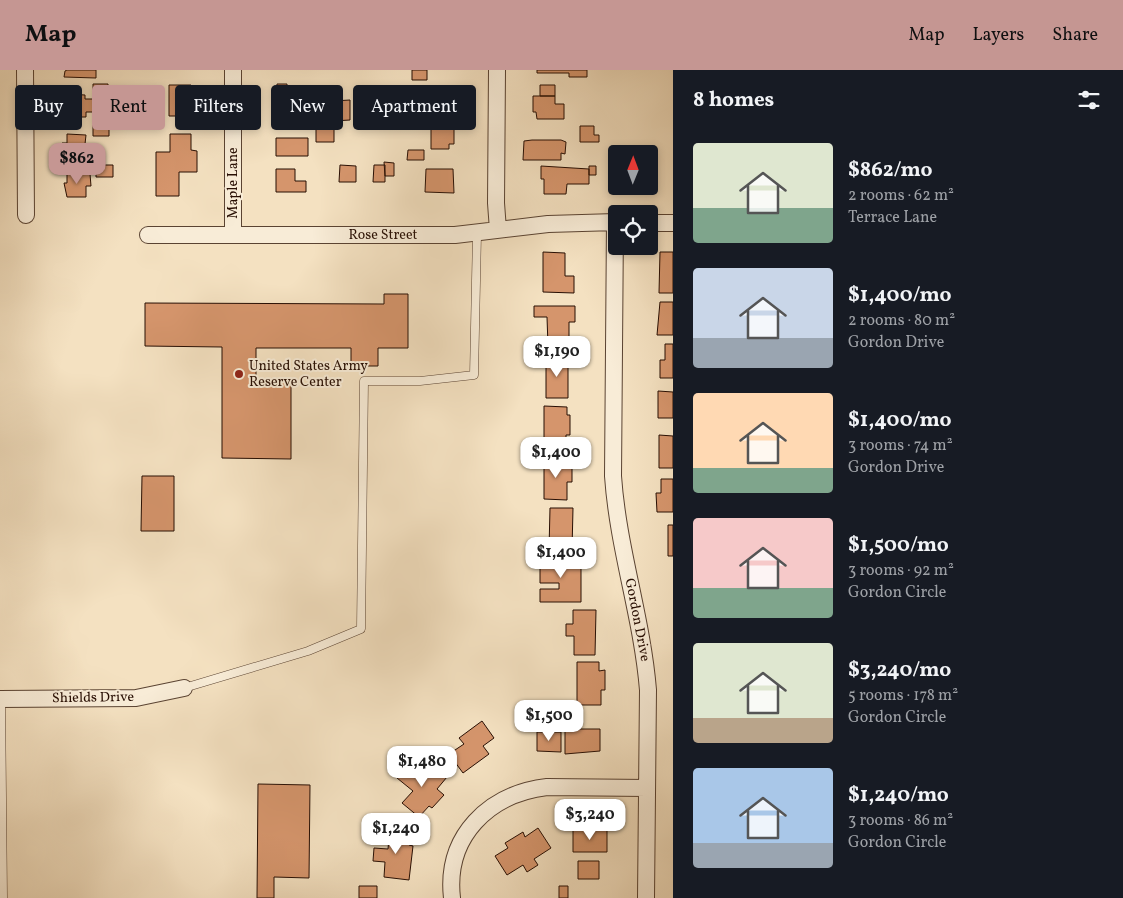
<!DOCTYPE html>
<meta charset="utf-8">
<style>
body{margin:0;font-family:Vollkorn,serif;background:#20242c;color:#f1f3f6;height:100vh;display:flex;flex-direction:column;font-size:19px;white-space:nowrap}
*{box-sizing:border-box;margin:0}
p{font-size:16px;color:#9ea1a6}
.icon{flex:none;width:28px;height:28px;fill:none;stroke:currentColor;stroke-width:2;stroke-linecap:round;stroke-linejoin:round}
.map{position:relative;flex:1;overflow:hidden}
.sheet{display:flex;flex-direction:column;background:#171b24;width:450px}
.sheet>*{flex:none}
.guide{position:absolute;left:15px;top:15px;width:475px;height:45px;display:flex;gap:10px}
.needle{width:32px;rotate:1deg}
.buttons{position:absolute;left:608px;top:75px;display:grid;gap:10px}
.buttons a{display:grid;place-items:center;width:50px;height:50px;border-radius:5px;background:#171b24;box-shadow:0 2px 8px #0003;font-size:25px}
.price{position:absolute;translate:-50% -42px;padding:0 11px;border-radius:10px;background:#fff;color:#222;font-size:16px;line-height:32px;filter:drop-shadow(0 1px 2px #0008)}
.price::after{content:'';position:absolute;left:50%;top:30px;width:15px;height:11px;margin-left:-8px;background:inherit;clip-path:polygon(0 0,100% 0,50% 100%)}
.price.on{background:#c59692;color:#111}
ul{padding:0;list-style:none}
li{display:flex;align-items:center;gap:15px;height:125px;padding:0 20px}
li span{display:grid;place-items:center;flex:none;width:140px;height:100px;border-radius:5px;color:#555}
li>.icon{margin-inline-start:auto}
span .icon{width:60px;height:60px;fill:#fffc;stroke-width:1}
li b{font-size:21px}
h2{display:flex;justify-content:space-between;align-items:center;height:60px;padding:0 20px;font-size:21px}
.chip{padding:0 18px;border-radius:5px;background:#171b24;box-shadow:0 2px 8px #0003;font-size:18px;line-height:45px}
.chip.on{background:#c59692;color:#111}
header{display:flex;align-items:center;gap:30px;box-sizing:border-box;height:70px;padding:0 25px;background:#c59692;color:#111}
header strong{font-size:24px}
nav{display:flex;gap:28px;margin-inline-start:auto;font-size:18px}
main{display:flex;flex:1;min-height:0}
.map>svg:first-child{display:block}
.building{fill:#d5956c;stroke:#270e03}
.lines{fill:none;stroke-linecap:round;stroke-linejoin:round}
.lane-casing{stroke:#5a4332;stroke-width:9}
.street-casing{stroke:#5a4332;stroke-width:18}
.lane{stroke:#f8ecd7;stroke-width:8}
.street{stroke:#f8ecd7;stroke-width:16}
.poi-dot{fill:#8f2418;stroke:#f8ecd7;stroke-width:2}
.labels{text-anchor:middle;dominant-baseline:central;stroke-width:4;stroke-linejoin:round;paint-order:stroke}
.street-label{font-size:14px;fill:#270e03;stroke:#f8ecd7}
.poi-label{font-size:14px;fill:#270e03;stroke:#f8ecd7;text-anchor:start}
</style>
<header>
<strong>Map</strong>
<nav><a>Map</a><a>Layers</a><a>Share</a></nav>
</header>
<main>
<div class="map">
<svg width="673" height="828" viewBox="0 0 673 828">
<rect width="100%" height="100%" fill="#f4e1c1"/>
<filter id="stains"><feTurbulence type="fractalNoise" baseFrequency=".004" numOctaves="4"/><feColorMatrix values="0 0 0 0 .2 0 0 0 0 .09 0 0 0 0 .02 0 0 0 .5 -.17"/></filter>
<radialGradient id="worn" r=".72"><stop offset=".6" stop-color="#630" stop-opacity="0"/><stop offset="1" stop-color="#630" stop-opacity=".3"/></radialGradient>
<path class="building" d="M 67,0 L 96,0 L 96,8 L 64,7 L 65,1 Z
M 412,0 L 427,0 L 427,10 L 412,10 Z
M 537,0 L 587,0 L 587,7 L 569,7 L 569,3 L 537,3 Z
M 93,14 L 108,14 L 108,25 L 93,25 Z
M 277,14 L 287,14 L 287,18 L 307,18 L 307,40 L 276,39 Z
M 169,15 L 191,15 L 190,46 L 169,46 Z
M 540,15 L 555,15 L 555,26 L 540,26 Z
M 433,19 L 452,19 L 453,40 L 434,40 Z
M 68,24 L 85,25 L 85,29 L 93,29 L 93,42 L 86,42 L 86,47 L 67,47 Z
M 533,26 L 555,26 L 555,34 L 564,34 L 564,49 L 537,49 L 536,42 L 533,42 Z
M 350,30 L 350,50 L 333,51 L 333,31 Z
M 135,34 L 155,34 L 155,51 L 135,51 Z
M 410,35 L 426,35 L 426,51 L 410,51 Z
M 93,54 L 109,54 L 109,66 L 93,66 Z
M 316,54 L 334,54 L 334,72 L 316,72 Z
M 580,56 L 594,56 L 594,65 L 599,65 L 599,72 L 580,72 Z
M 431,59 L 454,59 L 454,74 L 449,74 L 449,79 L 431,79 Z
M 67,64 L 86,65 L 85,74 L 96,75 L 96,87 L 67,87 L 67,79 L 62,79 L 62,73 L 67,73 Z
M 170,64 L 191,64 L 191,80 L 197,81 L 197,102 L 179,102 L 179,126 L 156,126 L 156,82 L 170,82 Z
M 276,68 L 308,68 L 308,86 L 276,86 Z
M 532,70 L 561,70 L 566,72 L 565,84 L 561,83 L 561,90 L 523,90 L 524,71 Z
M 408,80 L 424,80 L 424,90 L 407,90 Z
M 384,92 L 394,93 L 394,106 L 385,106 Z
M 96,95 L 113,95 L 113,107 L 96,107 Z
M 340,95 L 356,96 L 356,112 L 339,112 Z
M 374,95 L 385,95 L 385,112 L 373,112 Z
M 541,96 L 589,99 L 589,114 L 567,114 L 566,124 L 544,124 L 544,109 L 541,109 Z
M 589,96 L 596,96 L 596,105 L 589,105 Z
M 276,99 L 295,99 L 295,111 L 306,111 L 306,122 L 276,122 Z
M 426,99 L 453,99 L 454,123 L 425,122 Z
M 67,104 L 90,104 L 91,116 L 86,116 L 86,127 L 67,127 L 64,113 L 67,113 Z
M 543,182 L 565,183 L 565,206 L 574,206 L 574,223 L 543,222 Z
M 660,182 L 673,182 L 673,223 L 659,223 Z
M 384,224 L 408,224 L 408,278 L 378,278 L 378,296 L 351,296 L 351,278 L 256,278 L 256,311 L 291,311 L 291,389 L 222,388 L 222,277 L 145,276 L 145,233 L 384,234 Z
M 660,232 L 673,232 L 673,265 L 657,265 Z
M 534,236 L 575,236 L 575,252 L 569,252 L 569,276 L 548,276 L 547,247 L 534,247 Z
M 665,274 L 673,274 L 673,308 L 660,308 L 660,290 L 665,290 Z
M 546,287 L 568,288 L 568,328 L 546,328 Z
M 658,321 L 673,322 L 673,348 L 658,348 Z
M 544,336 L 567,337 L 567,345 L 570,345 L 570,365 L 566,365 L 566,378 L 544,378 Z
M 659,365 L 673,366 L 673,398 L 659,398 Z
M 544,387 L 565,388 L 565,397 L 572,397 L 572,412 L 567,412 L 567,430 L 544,429 Z
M 142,406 L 174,406 L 174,461 L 141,461 Z
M 661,409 L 673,409 L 673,442 L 657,442 L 656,423 L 661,423 Z
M 550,438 L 573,438 L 572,480 L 549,480 Z
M 668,455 L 673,455 L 673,486 L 668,486 Z
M 581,487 L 581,532 L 540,532 L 540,519 L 559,519 L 559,513 L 540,513 L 540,488 Z
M 573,540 L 596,540 L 595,585 L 574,585 L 574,566 L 566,566 L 566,554 L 573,554 Z
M 577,592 L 599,592 L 599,601 L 605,600 L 605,620 L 601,620 L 601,635 L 577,635 Z
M 482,651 L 494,668 L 483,676 L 489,684 L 463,703 L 449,684 L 464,674 L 459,668 Z
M 565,659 L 600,659 L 600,681 L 565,684 Z
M 537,662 L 561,662 L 561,682 L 537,681 Z
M 409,694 L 424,706 L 433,695 L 447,707 L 437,719 L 444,725 L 432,738 L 429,736 L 419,747 L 402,733 L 413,721 L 397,708 Z
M 258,714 L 310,715 L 309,808 L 274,807 L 274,828 L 257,828 Z
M 390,758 L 410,760 L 409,775 L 413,776 L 409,810 L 384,807 L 385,792 L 373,791 L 374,778 L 388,779 Z
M 538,758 L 551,778 L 534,789 L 538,795 L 527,802 L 523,795 L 507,805 L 495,786 L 508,778 L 505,773 L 523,762 L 525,767 Z
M 573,760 L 607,760 L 607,782 L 573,782 Z
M 578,791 L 599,791 L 599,809 L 578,809 Z
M 359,816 L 377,816 L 377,828 L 359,828 Z
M 559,816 L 568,816 L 568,828 L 559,828 Z"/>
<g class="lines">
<g class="lane-casing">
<path id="lane" d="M 184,618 L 308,581 L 361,559 L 364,311 L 420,311 L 474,305 L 477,164
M 1,629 L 3,828"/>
</g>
<g class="street-casing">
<path id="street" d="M 25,0 L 26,145
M 497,0 L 496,133 L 498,160
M 615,152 L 613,406 C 618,479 642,547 648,620 L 646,828
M 649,153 L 673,153
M 148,165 L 455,165 L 548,154 L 616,152
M 233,165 L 233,0
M 0,629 L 136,628 L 184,618
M 452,828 C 445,766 489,724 547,717 L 647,718"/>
</g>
<use href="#lane" class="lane"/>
<use href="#street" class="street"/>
</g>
<circle class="poi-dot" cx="239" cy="304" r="5"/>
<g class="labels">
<g class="street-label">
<text transform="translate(233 113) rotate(-90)">Maple Lane</text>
<text x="383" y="165">Rose Street</text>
<text transform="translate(637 550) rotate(79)">Gordon Drive</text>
<text transform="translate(93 628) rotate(-1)">Shields Drive</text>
</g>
<g class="poi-label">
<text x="249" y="296">United States Army<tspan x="249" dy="16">Reserve Center</tspan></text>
</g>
</g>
<rect width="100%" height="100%" filter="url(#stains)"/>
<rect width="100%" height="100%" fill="url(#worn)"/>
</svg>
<div class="buttons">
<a><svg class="needle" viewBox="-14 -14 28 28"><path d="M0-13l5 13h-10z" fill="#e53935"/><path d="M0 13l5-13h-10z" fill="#9ea1a6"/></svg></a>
<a><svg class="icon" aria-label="locate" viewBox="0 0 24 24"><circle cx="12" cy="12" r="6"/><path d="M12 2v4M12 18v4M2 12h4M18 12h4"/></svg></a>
</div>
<b class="price on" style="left:77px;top:115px">$862</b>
<b class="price" style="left:557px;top:308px">$1,190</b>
<b class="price" style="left:556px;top:409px">$1,400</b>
<b class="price" style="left:561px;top:509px">$1,400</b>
<b class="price" style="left:549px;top:672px">$1,500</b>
<b class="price" style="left:422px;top:718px">$1,480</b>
<b class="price" style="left:590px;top:771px">$3,240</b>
<b class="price" style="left:396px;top:785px">$1,240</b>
<div class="guide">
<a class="chip">Buy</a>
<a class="chip on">Rent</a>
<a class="chip">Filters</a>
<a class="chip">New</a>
<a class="chip">Apartment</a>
</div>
</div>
<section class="sheet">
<h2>8 homes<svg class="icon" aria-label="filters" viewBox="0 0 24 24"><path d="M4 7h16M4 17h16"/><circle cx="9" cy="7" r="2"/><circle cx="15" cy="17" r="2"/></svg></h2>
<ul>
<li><span style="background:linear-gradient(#dfe7d0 65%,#7fa58c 0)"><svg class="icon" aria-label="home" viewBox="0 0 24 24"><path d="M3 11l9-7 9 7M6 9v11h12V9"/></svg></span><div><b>$862/mo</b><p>2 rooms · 62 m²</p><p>Terrace Lane</p></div></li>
<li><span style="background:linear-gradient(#c9d6e8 70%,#9aa5b1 0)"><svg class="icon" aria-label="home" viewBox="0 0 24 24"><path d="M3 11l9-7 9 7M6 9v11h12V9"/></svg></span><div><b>$1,400/mo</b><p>2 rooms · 80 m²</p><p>Gordon Drive</p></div></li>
<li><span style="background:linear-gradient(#ffd9b3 75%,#7fa58c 0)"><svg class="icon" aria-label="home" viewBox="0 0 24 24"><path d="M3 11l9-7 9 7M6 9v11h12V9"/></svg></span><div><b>$1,400/mo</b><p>3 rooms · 74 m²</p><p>Gordon Drive</p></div></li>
<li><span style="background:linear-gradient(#f6c9c9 70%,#7fa58c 0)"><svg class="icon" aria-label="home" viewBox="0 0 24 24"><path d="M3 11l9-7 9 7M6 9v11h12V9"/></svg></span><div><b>$1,500/mo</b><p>3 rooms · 92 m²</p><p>Gordon Circle</p></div></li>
<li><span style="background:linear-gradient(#dfe7d0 75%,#b9a48a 0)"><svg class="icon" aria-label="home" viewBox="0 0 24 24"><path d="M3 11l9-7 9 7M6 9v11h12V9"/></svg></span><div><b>$3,240/mo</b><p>5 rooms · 178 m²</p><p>Gordon Circle</p></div></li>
<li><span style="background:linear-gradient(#a9c7e8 75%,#9aa5b1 0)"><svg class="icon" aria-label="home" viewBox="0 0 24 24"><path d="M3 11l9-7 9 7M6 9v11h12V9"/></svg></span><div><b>$1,240/mo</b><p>3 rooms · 86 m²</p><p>Gordon Circle</p></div></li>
</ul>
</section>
</main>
